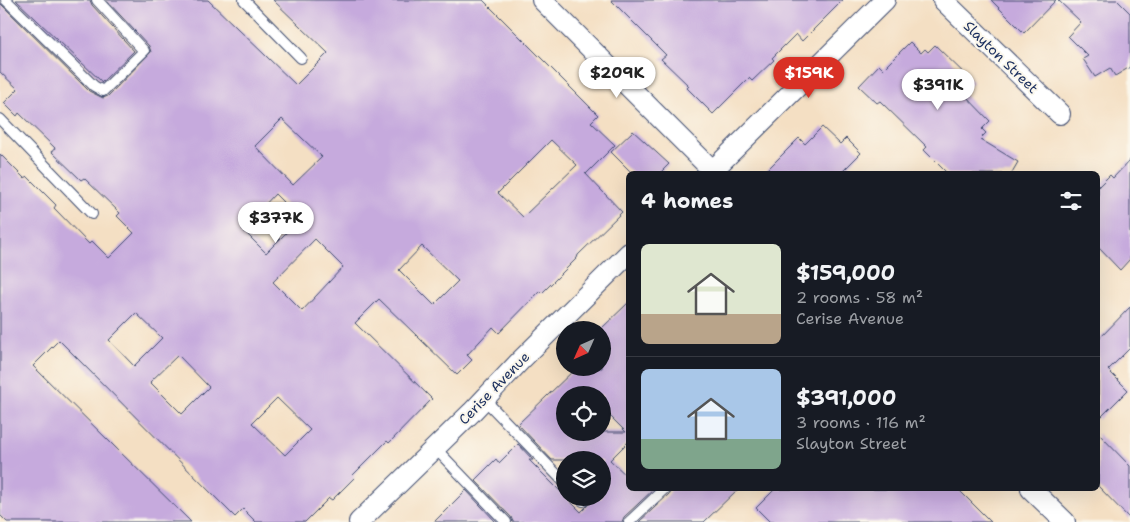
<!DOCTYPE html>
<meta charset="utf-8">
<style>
body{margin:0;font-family:"Shantell Sans",sans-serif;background:#20242c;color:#f1f3f6;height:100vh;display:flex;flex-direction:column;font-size:19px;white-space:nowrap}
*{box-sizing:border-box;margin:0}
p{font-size:16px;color:#9ea1a6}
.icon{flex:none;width:28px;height:28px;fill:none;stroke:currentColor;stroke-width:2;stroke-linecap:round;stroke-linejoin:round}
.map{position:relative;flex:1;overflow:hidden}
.panel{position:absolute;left:626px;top:171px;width:474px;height:320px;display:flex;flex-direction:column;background:#171b24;border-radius:8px;box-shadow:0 5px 20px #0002}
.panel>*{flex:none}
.needle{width:32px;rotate:225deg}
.controls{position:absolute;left:556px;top:321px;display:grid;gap:10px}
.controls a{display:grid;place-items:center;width:55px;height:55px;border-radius:50%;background:#171b24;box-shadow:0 5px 20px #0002;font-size:25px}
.price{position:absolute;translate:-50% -42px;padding:0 11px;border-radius:18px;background:#fff;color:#222;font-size:16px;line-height:32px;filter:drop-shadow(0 1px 2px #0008)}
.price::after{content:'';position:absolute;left:50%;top:30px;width:15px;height:11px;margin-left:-8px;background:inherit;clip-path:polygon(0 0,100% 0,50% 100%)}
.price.active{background:#d93025;color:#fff}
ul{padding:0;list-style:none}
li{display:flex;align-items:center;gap:15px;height:125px;padding:0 15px}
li+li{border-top:1px solid #363941}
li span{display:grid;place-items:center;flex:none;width:140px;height:100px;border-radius:8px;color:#555}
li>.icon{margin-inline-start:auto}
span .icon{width:60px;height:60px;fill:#fffc;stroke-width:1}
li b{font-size:21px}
h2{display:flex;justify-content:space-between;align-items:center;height:60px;padding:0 15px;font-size:21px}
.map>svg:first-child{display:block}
.building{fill:#c6aadd;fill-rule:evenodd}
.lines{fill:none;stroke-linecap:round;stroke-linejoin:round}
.service-casing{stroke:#3c496d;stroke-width:12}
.minor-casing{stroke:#3c496d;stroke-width:22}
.service{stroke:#fff;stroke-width:10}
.minor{stroke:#fff;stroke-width:20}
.labels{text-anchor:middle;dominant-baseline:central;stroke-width:4;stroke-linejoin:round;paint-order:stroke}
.street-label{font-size:14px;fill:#1b2f5e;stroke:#fbf7ec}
</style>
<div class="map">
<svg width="1130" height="522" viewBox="0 0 1130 522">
<rect width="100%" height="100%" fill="#fbf7ec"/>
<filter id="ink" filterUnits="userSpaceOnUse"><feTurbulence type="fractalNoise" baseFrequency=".02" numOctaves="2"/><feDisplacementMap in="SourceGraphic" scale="10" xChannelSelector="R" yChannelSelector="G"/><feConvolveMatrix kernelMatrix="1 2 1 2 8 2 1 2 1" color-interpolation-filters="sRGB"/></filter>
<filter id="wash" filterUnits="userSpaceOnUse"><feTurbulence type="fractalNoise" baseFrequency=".0096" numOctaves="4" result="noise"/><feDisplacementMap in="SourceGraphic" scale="20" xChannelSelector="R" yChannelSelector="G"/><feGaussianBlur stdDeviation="1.12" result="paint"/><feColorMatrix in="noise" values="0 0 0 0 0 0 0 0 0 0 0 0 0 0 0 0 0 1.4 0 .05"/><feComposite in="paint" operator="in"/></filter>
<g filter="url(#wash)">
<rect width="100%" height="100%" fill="#f4dfc3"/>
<g id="blocks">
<path class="building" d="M 16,0 L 90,0 L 92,5 L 134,51 L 102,82 Z
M 106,0 L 208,0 L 296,85 L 328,53 L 273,0 L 483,0 L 598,115 L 591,122 L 615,145 L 586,174 L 585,173 L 622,212 L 578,255 L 577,258 L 542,293 L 540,291 L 499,333 L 493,327 L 467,355 L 472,360 L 457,375 L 379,299 L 355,323 L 432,399 L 389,443 L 387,441 L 353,475 L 355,477 L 332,500 L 329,498 L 305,522 L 256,522 L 243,509 L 235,517 L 59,340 L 33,366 L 191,522 L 7,522 L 0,515 L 0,154 L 25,179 L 27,176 L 56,205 L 54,208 L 89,244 L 92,241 L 109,258 L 134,233 L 117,216 L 120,213 L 84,178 L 81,180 L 52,152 L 55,148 L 19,113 L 17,116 L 4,103 L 18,89 L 0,72 L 0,3 L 89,91 L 103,98 L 108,96 L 151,52 L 149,46 ZM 282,119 L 322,157 L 293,185 L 255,146 ZM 551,140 L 577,165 L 523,217 L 498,193 ZM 275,194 L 300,219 L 266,253 L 242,229 ZM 315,239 L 343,267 L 302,311 L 273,282 ZM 422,246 L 458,281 L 434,305 L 399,270 ZM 136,313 L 162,338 L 134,366 L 109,340 ZM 178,355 L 209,387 L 182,414 L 150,382 ZM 277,398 L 310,430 L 285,455 L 252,423 Z
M 611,0 L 843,0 L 802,41 L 796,34 L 772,58 L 774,60 L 752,81 L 749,78 L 713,114 L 687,88 L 689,86 L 661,59 L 666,55 Z
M 991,0 L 1056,0 L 1024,33 Z
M 1058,0 L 1117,0 L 1130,13 L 1130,67 L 1115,76 L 1110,68 L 1095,77 L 1083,59 L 1088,56 L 1068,36 L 1081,22 Z
M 910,42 L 921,53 L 925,49 L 928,52 L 935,45 L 973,82 L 962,92 L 990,121 L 982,129 L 986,133 L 980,139 L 1018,162 L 1011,174 L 948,174 L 924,150 L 927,147 L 880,101 L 877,103 L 859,86 L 879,65 L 883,69 Z
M 822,127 L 840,144 L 846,138 L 861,153 L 840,174 L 763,174 L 799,138 L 805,144 Z
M 633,131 L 669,164 L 659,174 L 633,174 L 611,152 Z
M 1130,160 L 1130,259 L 1120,270 L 1098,247 L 1098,187 L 1110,175 L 1113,178 Z
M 629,302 L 629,441 L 610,460 L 629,478 L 629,489 L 654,489 L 624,517 L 622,522 L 513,522 L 511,517 L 475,480 L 496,459 L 499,463 L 518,444 L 533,460 L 529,460 L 565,496 L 565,498 L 567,498 L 581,512 L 595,498 L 602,498 L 602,490 L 605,487 L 602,485 L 602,460 L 552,460 L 518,424 L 576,368 L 602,368 L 602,328 ZM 565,395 L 602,395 L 602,408 L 626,432 L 565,432 Z
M 1130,307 L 1130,348 L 1108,370 L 1128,390 L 1098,420 L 1098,340 Z
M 1098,433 L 1130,466 L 1130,519 L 1098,486 Z
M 671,489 L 738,489 L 704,522 L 639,522 L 669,494 Z
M 775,489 L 958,489 L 991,522 L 770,522 L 756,508 Z
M 466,490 L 496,522 L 434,522 Z"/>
</g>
</g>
<g filter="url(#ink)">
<use href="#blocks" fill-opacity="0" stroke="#3c496d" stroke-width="1"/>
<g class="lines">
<g class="service-casing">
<path id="service" d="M 6,0 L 94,86 L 103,91 L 144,51 L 97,0
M 244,0 L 301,58
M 0,119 L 92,214
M 484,399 L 565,483
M 435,448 L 506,522
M 579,498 L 583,501
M 629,522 L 664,489"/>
</g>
<g class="minor-casing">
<path id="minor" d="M 542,0 L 716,174
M 943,0 L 1060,114
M 709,174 L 885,0
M 1031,489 L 1065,522
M 359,522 L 472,412 L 521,360 L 629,253"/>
</g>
<use href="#service" class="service"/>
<use href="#minor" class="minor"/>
</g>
</g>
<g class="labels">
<g class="street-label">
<text transform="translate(1001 57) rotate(44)">Slayton Street</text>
<text transform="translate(494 388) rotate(-46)">Cerise Avenue</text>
</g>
</g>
</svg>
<div class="controls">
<a><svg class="needle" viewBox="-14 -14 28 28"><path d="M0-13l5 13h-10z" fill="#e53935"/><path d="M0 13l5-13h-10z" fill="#9ea1a6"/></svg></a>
<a><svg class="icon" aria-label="locate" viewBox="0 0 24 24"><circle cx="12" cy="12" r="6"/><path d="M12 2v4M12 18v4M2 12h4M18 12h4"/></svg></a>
<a><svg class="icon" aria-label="layers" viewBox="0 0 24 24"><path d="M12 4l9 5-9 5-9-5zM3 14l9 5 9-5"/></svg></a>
</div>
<b class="price" style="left:617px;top:99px">$209K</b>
<b class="price active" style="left:809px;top:99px">$159K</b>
<b class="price" style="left:938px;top:111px">$391K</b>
<b class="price" style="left:276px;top:244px">$377K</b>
<section class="panel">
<h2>4 homes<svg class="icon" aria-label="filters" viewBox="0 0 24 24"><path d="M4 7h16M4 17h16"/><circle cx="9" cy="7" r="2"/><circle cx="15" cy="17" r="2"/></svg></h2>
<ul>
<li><span style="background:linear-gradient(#dfe7d0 70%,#b9a48a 0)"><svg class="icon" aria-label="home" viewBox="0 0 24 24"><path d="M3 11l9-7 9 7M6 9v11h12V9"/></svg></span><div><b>$159,000</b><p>2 rooms · 58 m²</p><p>Cerise Avenue</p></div></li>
<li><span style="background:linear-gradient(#a9c7e8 70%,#7fa58c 0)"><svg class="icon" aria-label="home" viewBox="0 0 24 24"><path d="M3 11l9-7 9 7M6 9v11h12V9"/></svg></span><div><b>$391,000</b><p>3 rooms · 116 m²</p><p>Slayton Street</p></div></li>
</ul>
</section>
</div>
